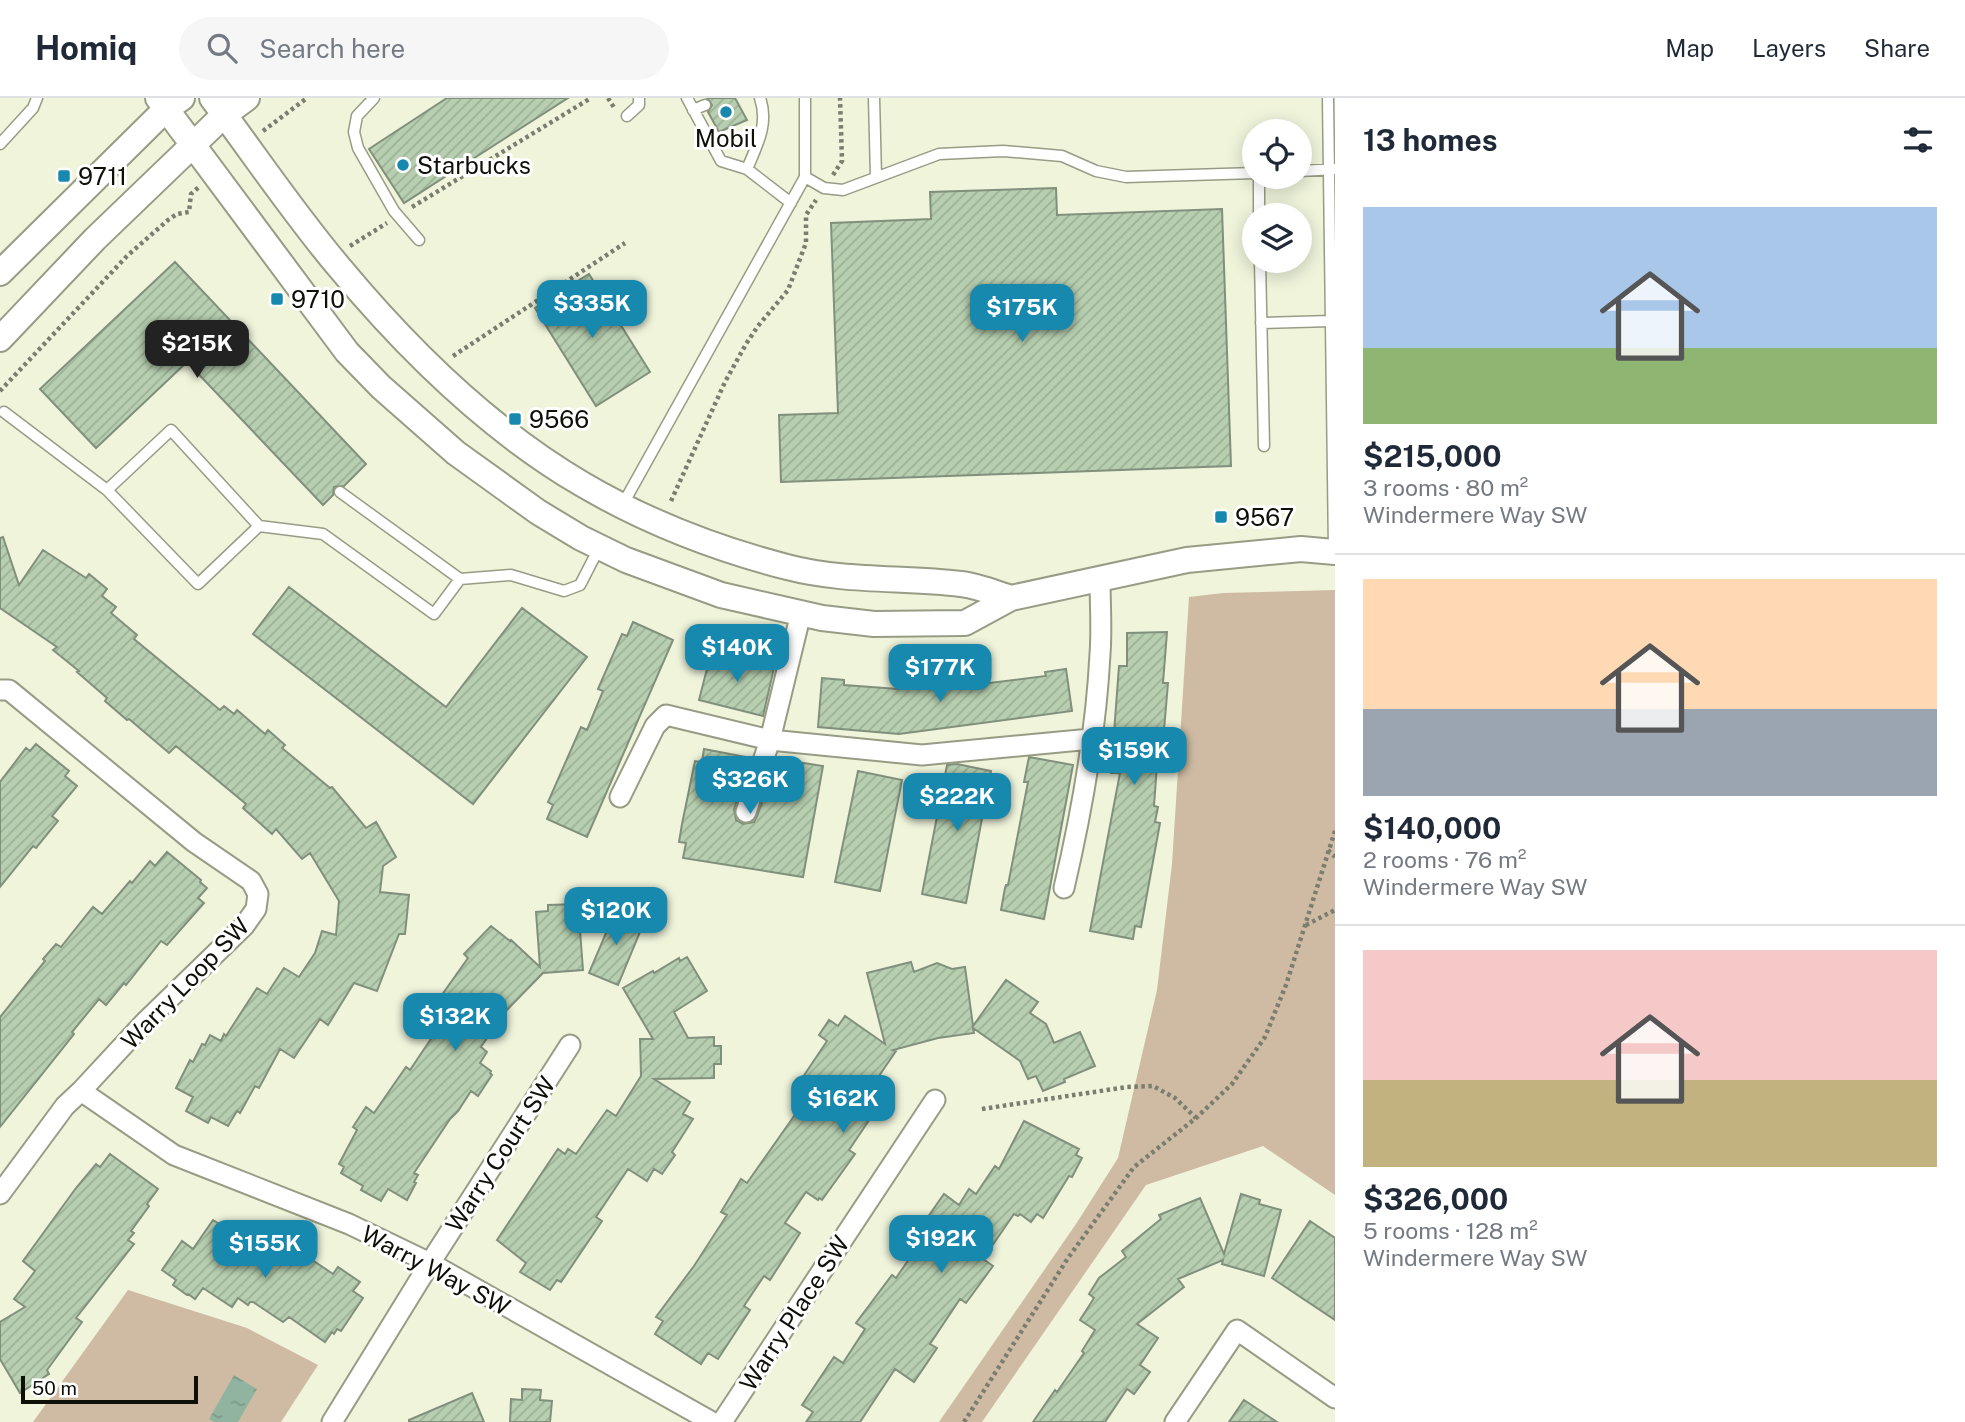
<!DOCTYPE html>
<meta charset="utf-8">
<style>
body{margin:0;font-family:"Public Sans",sans-serif;background:#f6f6f7;color:#1f2937;height:100vh;display:flex;flex-direction:column;font-size:26px;white-space:nowrap}
*{box-sizing:border-box;margin:0}
p{font-size:23px;color:#747a83}
.icon{flex:none;width:38px;height:38px;fill:none;stroke:currentColor;stroke-width:2;stroke-linecap:round;stroke-linejoin:round}
.map{position:relative;flex:1;overflow:hidden}
.drawer{display:flex;flex-direction:column;background:#fff;width:630px}
.drawer>*{flex:none}
.controls{position:absolute;left:1242px;top:21px;display:grid;gap:14px}
.controls a{display:grid;place-items:center;width:70px;height:70px;border-radius:50%;background:#fff;box-shadow:0 4px 18px #0003;font-size:35px}
.scale{position:absolute;left:21px;bottom:18px;width:177px;box-sizing:border-box;padding-left:7px;border:4px solid #0e1008;border-top:0;font-size:19px;line-height:24px;white-space:nowrap;color:#0e1008;-webkit-text-stroke:5px #fff;paint-order:stroke}
.price{position:absolute;translate:-50% -60px;padding:0 16px;border-radius:14px;background:#1789ae;color:#fff;font-size:23px;line-height:46px;filter:drop-shadow(0 2px 4px #0008)}
.price::after{content:'';position:absolute;left:50%;top:42px;width:21px;height:16px;margin-left:-10px;background:inherit;clip-path:polygon(0 0,100% 0,50% 100%)}
.price.on{background:#222;color:#fff}
ul{padding:0;list-style:none}
li{display:grid;align-content:center;gap:14px;height:371px;padding:0 28px}
li+li{border-top:2px solid #e0e1e3}
li span{display:grid;place-items:center;height:217px;border-radius:0px;color:#555}
li>.icon{margin-inline-start:auto}
span .icon{width:126px;height:126px;fill:#fffc;stroke-width:1}
li b{font-size:30px}
h2{display:flex;justify-content:space-between;align-items:center;height:84px;padding:0 28px;font-size:30px}
header{display:flex;align-items:center;gap:42px;box-sizing:border-box;height:98px;padding:0 35px;background:#fff;border-bottom:2px solid #e0e1e3}
header strong{font-size:33px}
nav{display:flex;gap:38px;margin-inline-start:auto;font-size:24px}
.search{width:490px;height:63px;background:#f6f6f7;display:flex;align-items:center;gap:18px;box-sizing:border-box;padding:0 24px;border-radius:38px;color:#747a83;font-size:26px}
main{display:flex;flex:1;min-height:0}
.map>svg:first-child{display:block}
.park{fill:#cfbba3}
.water{fill:url(#water-ripples)}
.building{fill:url(#building-hatch);stroke:#81907c;stroke-width:2}
.lines{fill:none;stroke-linecap:round;stroke-linejoin:round}
.service-casing{stroke:#979c85;stroke-width:13}
.minor-casing{stroke:#979c85;stroke-width:23}
.tertiary-casing{stroke:#979c85;stroke-width:28}
.path{stroke:#7b7e6e;stroke-width:4.5;stroke-dasharray:3.5 3.5;stroke-linecap:butt}
.service{stroke:#fff;stroke-width:10}
.minor{stroke:#fff;stroke-width:19}
.tertiary{stroke:#fff;stroke-width:24}
.poi-dot{fill:#1789ae;stroke:#fff;stroke-width:2.5}
.labels{text-anchor:middle;dominant-baseline:central;stroke-width:6;stroke-linejoin:round;paint-order:stroke}
.poi-label{font-size:24px;fill:#0e1008;stroke:#fff;text-anchor:start}
.street-label{font-size:24px;fill:#0e1008;stroke:#fff}
</style>
<header>
<strong>Homiq</strong>
<div class="search"><svg class="icon" aria-label="search" viewBox="0 0 24 24"><circle cx="10" cy="10" r="6"/><path d="M15 15l6 6"/></svg>Search here</div>
<nav><a>Map</a><a>Layers</a><a>Share</a></nav>
</header>
<main>
<div class="map">
<svg width="1335" height="1324" viewBox="0 0 1335 1324">
<defs>
<pattern id="water-ripples" width="26" height="14" patternUnits="userSpaceOnUse" patternTransform="scale(1.75)"><rect width="26" height="14" fill="#90b4a0"/><path d="M2 4q2-2 4 0t4 0M15 11q2-2 4 0t4 0" fill="none" stroke="#7b9a88"/></pattern>
<pattern id="building-hatch" width="6" height="6" patternUnits="userSpaceOnUse" patternTransform="scale(1.75)"><rect width="6" height="6" fill="#b7cfb0"/><path d="M-1 1l2-2M0 6l6-6M5 7l2-2" fill="none" stroke="#9cb196"/></pattern>
</defs>
<rect width="100%" height="100%" fill="#eff4db"/>
<path class="park" d="M 1335,492 L 1335,1097 L 1263,1048 L 1146,1087 L 982,1324 L 939,1324 L 1076,1126 L 1118,1060 L 1157,892 L 1172,766 L 1189,499 L 1223,495 Z
M 128,1192 L 247,1230 L 318,1267 L 281,1324 L 33,1324 Z"/>
<path class="water" d="M 234,1277 L 257,1291 L 238,1324 L 214,1324 L 209,1321 Z"/>
<path class="building" d="M 447,0 L 568,0 L 404,105 L 369,51 Z
M 707,0 L 735,0 L 747,22 L 719,34 L 708,14 L 712,7 Z
M 1056,90 L 1057,117 L 1222,111 L 1231,368 L 781,384 L 779,317 L 838,315 L 831,125 L 931,121 L 930,94 Z
M 175,164 L 366,366 L 344,388 L 334,389 L 333,397 L 323,407 L 187,264 L 96,350 L 40,291 Z
M 589,176 L 650,274 L 596,308 L 535,210 Z
M 3,439 L 19,487 L 43,452 L 86,480 L 89,476 L 107,491 L 102,498 L 116,509 L 111,515 L 137,537 L 134,541 L 220,612 L 224,608 L 234,616 L 237,612 L 265,636 L 268,632 L 285,647 L 282,650 L 330,690 L 332,689 L 366,730 L 376,724 L 396,759 L 383,768 L 380,794 L 409,797 L 405,836 L 399,836 L 377,893 L 354,885 L 328,927 L 320,921 L 294,960 L 280,951 L 259,990 L 255,988 L 240,1015 L 237,1013 L 228,1028 L 211,1019 L 208,1025 L 186,1013 L 193,999 L 176,990 L 190,962 L 193,964 L 202,946 L 205,947 L 210,937 L 221,943 L 224,936 L 226,938 L 257,890 L 267,896 L 284,870 L 299,879 L 315,855 L 322,833 L 336,837 L 339,803 L 310,755 L 302,761 L 276,731 L 272,736 L 243,710 L 246,706 L 176,648 L 169,655 L 129,621 L 127,622 L 105,603 L 107,600 L 77,574 L 79,573 L 53,552 L 57,549 L 0,510 L 0,440 Z
M 289,489 L 446,609 L 522,510 L 587,559 L 473,706 L 253,536 Z
M 633,524 L 673,542 L 587,739 L 547,721 L 553,707 L 548,704 L 581,629 L 587,632 L 603,593 L 598,591 L 622,536 L 627,538 Z
M 1167,534 L 1163,585 L 1168,585 L 1161,667 L 1157,667 L 1154,708 L 1158,709 L 1155,724 L 1160,725 L 1141,829 L 1135,828 L 1133,841 L 1090,833 L 1120,675 L 1111,675 L 1119,568 L 1127,568 L 1127,535 Z
M 711,555 L 774,570 L 763,618 L 699,602 Z
M 1066,571 L 1072,613 L 899,636 L 818,629 L 822,580 L 844,582 L 844,587 L 898,591 L 899,584 L 930,586 L 964,582 L 965,588 L 1046,578 L 1045,574 Z
M 36,646 L 69,673 L 65,678 L 77,688 L 52,718 L 58,723 L 36,750 L 33,748 L 0,789 L 0,684 L 26,650 L 30,653 Z
M 704,651 L 751,660 L 734,711 L 736,722 L 743,726 L 754,724 L 757,718 L 778,661 L 823,668 L 803,779 L 683,760 L 686,745 L 679,744 L 682,726 L 695,663 L 702,664 Z
M 1029,659 L 1073,667 L 1044,821 L 1001,812 L 1005,790 L 1006,787 L 1008,787 L 1028,684 L 1024,684 Z
M 957,666 L 991,673 L 966,805 L 922,796 L 947,667 Z
M 858,673 L 902,682 L 880,793 L 835,784 Z
M 167,754 L 201,782 L 200,784 L 207,790 L 198,800 L 204,805 L 167,847 L 161,843 L 126,887 L 124,885 L 106,907 L 99,901 L 72,934 L 74,936 L 0,1029 L 0,919 L 45,863 L 43,861 L 56,846 L 61,849 L 93,809 L 102,816 L 130,783 L 132,785 L 150,763 L 155,768 Z
M 578,806 L 583,872 L 543,875 L 504,915 L 481,949 L 487,954 L 480,965 L 491,973 L 490,975 L 492,977 L 478,998 L 471,993 L 458,1013 L 450,1021 L 414,1075 L 418,1077 L 414,1084 L 416,1085 L 407,1102 L 388,1091 L 381,1103 L 361,1092 L 363,1088 L 341,1075 L 344,1069 L 339,1066 L 357,1032 L 353,1029 L 366,1009 L 374,1015 L 406,969 L 410,972 L 447,917 L 434,908 L 468,860 L 464,856 L 491,828 L 510,843 L 511,842 L 540,869 L 536,814 L 548,813 L 548,807 Z
M 617,809 L 637,818 L 635,823 L 639,825 L 636,832 L 640,834 L 618,887 L 589,875 Z
M 687,859 L 707,893 L 674,914 L 688,940 L 714,939 L 714,948 L 721,948 L 721,966 L 714,966 L 714,980 L 654,981 L 690,1004 L 683,1016 L 693,1021 L 672,1054 L 675,1057 L 662,1076 L 654,1071 L 647,1083 L 628,1071 L 596,1119 L 602,1123 L 561,1184 L 557,1182 L 550,1192 L 520,1174 L 526,1165 L 497,1142 L 558,1051 L 565,1056 L 568,1051 L 576,1056 L 607,1012 L 616,1018 L 641,978 L 640,941 L 653,941 L 623,890 L 653,873 L 654,875 L 679,860 L 680,863 Z
M 911,864 L 914,874 L 937,865 L 952,871 L 965,869 L 973,928 L 1006,882 L 1038,904 L 1030,915 L 1046,926 L 1054,945 L 1080,934 L 1095,968 L 1064,981 L 1065,984 L 1043,993 L 1036,978 L 1028,981 L 1020,963 L 973,930 L 974,935 L 938,940 L 893,952 L 896,953 L 868,994 L 882,1003 L 849,1052 L 855,1056 L 822,1102 L 819,1100 L 818,1102 L 806,1094 L 785,1125 L 800,1135 L 770,1182 L 764,1178 L 744,1208 L 750,1212 L 718,1261 L 708,1255 L 701,1266 L 655,1236 L 663,1223 L 656,1219 L 694,1168 L 727,1117 L 721,1114 L 741,1081 L 747,1085 L 806,1001 L 800,997 L 810,983 L 803,979 L 827,943 L 819,937 L 829,922 L 838,928 L 845,918 L 885,946 L 867,875 Z
M 1024,1023 L 1079,1051 L 1076,1057 L 1082,1060 L 1072,1079 L 1069,1078 L 1043,1120 L 1037,1116 L 1031,1124 L 1020,1116 L 1018,1118 L 1014,1116 L 983,1161 L 993,1168 L 966,1205 L 960,1201 L 930,1246 L 937,1250 L 914,1284 L 895,1271 L 860,1324 L 806,1324 L 813,1314 L 802,1307 L 834,1259 L 843,1265 L 865,1231 L 856,1225 L 892,1177 L 896,1180 L 918,1148 L 911,1143 L 944,1096 L 959,1107 L 969,1091 L 976,1096 L 995,1068 L 999,1071 Z
M 110,1056 L 158,1091 L 147,1106 L 149,1108 L 131,1133 L 134,1135 L 128,1142 L 134,1146 L 76,1220 L 82,1224 L 47,1272 L 49,1276 L 20,1295 L 0,1261 L 0,1224 L 25,1209 L 14,1201 L 35,1173 L 23,1163 L 76,1090 L 96,1066 L 100,1069 Z
M 1241,1096 L 1260,1102 L 1259,1106 L 1281,1112 L 1264,1178 L 1222,1166 L 1223,1162 L 1178,1181 L 1184,1189 L 1137,1226 L 1158,1240 L 1140,1267 L 1150,1274 L 1134,1296 L 1127,1291 L 1105,1324 L 1033,1324 L 1055,1292 L 1057,1294 L 1084,1255 L 1082,1253 L 1095,1232 L 1080,1222 L 1094,1200 L 1089,1196 L 1099,1180 L 1126,1159 L 1122,1153 L 1161,1121 L 1159,1117 L 1200,1100 L 1224,1156 Z
M 213,1122 L 240,1139 L 245,1132 L 291,1163 L 299,1153 L 333,1176 L 338,1169 L 360,1184 L 353,1193 L 363,1200 L 341,1233 L 337,1231 L 334,1236 L 332,1234 L 325,1244 L 289,1219 L 283,1224 L 253,1204 L 250,1204 L 248,1207 L 238,1200 L 232,1209 L 203,1190 L 195,1201 L 188,1196 L 187,1197 L 173,1187 L 176,1182 L 162,1172 L 182,1143 L 193,1151 Z
M 1310,1123 L 1335,1140 L 1335,1222 L 1272,1180 Z
M 522,1291 L 541,1292 L 540,1302 L 552,1303 L 550,1324 L 510,1324 L 511,1301 L 522,1302 Z
M 472,1295 L 484,1324 L 409,1324 L 409,1322 Z
M 1244,1302 L 1277,1324 L 1229,1324 Z"/>
<g class="lines">
<g class="service-casing">
<path id="service" d="M 374,0 L 357,18 L 354,34 L 358,50 L 394,113 L 419,142
M 687,0 L 721,63 L 747,71 L 791,105
M 874,0 L 876,79
M 1328,0 L 1334,453
M 693,12 L 705,7
M 627,18 L 639,7 L 639,0
M 0,46 L 33,10 L 37,0
M 747,71 C 757,47 769,26 760,0
M 1300,73 L 1335,71
M 805,79 L 824,90 L 843,92 L 939,56 L 1003,53 L 1062,58 L 1096,73 L 1126,79 L 1255,75
M 1259,79 L 1259,117
M 1260,163 L 1264,348
M 1261,225 L 1331,223
M 4,314 L 107,392
M 340,394 L 460,481 L 511,477 L 564,493 L 580,487 L 599,450
M 623,406 L 805,79 L 805,0
M 259,428 L 198,486 L 107,392 L 171,332 L 259,428 L 323,436 L 434,516 L 460,481"/>
</g>
<g class="minor-casing">
<path id="minor" d="M 0,592 L 9,592 L 194,744 L 251,783 L 258,796 L 256,811 L 244,828 L 145,924 L 81,993 L 65,1008 L 0,1096
M 620,699 L 655,628 L 666,617 L 770,642 L 922,657 L 1091,641
M 746,714 L 770,642 L 801,515
M 1064,790 C 1082,713 1096,635 1100,556 C 1102,531 1100,506 1100,481
M 81,993 L 174,1057 L 349,1126 L 430,1165 L 712,1324
M 332,1324 L 430,1165 L 570,947
M 722,1324 L 935,1002
M 1175,1324 L 1237,1232 L 1335,1300"/>
</g>
<g class="tertiary-casing">
<path id="tertiary" d="M 158,0 L 347,254 L 381,289 L 456,355 L 538,414 L 581,440 L 626,462 L 721,497 L 822,520 L 874,526 L 965,525 L 1011,500 L 1187,462 L 1301,451 L 1335,454
M 212,0 C 254,56 294,116 339,169 C 408,252 488,331 582,386 C 645,423 717,451 787,469 C 844,484 903,479 961,486 C 978,488 995,495 1011,500
M 0,175 L 165,12 L 182,0
M 0,241 L 95,141 L 224,17 L 247,0"/>
</g>
<path class="path" d="M 608,0 L 615,11
M 263,33 L 307,0
M 833,77 L 842,63 L 840,0
M 412,109 L 591,0
M 350,148 L 387,125
M 453,258 L 625,145
M 0,293 L 127,158 L 168,122 L 177,116 L 189,114 L 191,96 L 199,89
M 671,403 L 725,284 L 746,246 L 758,228 L 788,192 L 806,145 L 806,117 L 816,102
M 1328,752 L 1335,759
M 1306,827 L 1335,812
M 982,1011 L 1127,989 L 1153,988 L 1175,1000 L 1196,1020
M 964,1324 L 1068,1160 L 1134,1069 L 1196,1020 L 1232,986 L 1265,939 L 1286,887 L 1335,733"/>
<use href="#service" class="service"/>
<use href="#minor" class="minor"/>
<use href="#tertiary" class="tertiary"/>
</g>
<g class="poi-dot">
<circle cx="726" cy="14" r="7"/>
<circle cx="403" cy="67" r="7"/>
<rect x="57" y="71" width="14" height="14" rx="3.5"/>
<rect x="270" y="194" width="14" height="14" rx="3.5"/>
<rect x="508" y="314" width="14" height="14" rx="3.5"/>
<rect x="1214" y="412" width="14" height="14" rx="3.5"/>
</g>
<g class="labels">
<g class="poi-label">
<text x="726" y="40" text-anchor="middle">Mobil</text>
<text x="417" y="67">Starbucks</text>
<text x="78" y="78">9711</text>
<text x="291" y="201">9710</text>
<text x="529" y="321">9566</text>
<text x="1235" y="419">9567</text>
</g>
<g class="street-label">
<text transform="translate(185 885) rotate(-46)">Warry Loop SW</text>
<text transform="translate(500 1056) rotate(-57)">Warry Court SW</text>
<text transform="translate(436 1172) rotate(28)">Warry Way SW</text>
<text transform="translate(794 1215) rotate(-57)">Warry Place SW</text>
</g>
</g>
</svg>
<div class="controls">
<a><svg class="icon" aria-label="locate" viewBox="0 0 24 24"><circle cx="12" cy="12" r="6"/><path d="M12 2v4M12 18v4M2 12h4M18 12h4"/></svg></a>
<a><svg class="icon" aria-label="layers" viewBox="0 0 24 24"><path d="M12 4l9 5-9 5-9-5zM3 14l9 5 9-5"/></svg></a>
</div>
<div class="scale">50 m</div>
<b class="price" style="left:592px;top:242px">$335K</b>
<b class="price" style="left:1022px;top:246px">$175K</b>
<b class="price on" style="left:197px;top:282px">$215K</b>
<b class="price" style="left:737px;top:586px">$140K</b>
<b class="price" style="left:940px;top:606px">$177K</b>
<b class="price" style="left:1134px;top:689px">$159K</b>
<b class="price" style="left:750px;top:718px">$326K</b>
<b class="price" style="left:957px;top:735px">$222K</b>
<b class="price" style="left:616px;top:849px">$120K</b>
<b class="price" style="left:455px;top:955px">$132K</b>
<b class="price" style="left:843px;top:1037px">$162K</b>
<b class="price" style="left:941px;top:1177px">$192K</b>
<b class="price" style="left:265px;top:1182px">$155K</b>
</div>
<section class="drawer">
<h2>13 homes<svg class="icon" aria-label="filters" viewBox="0 0 24 24"><path d="M4 7h16M4 17h16"/><circle cx="9" cy="7" r="2"/><circle cx="15" cy="17" r="2"/></svg></h2>
<ul>
<li><span style="background:linear-gradient(#a9c7e8 65%,#8fb573 0)"><svg class="icon" aria-label="home" viewBox="0 0 24 24"><path d="M3 11l9-7 9 7M6 9v11h12V9"/></svg></span><div><b>$215,000</b><p>3 rooms · 80 m²</p><p>Windermere Way SW</p></div></li>
<li><span style="background:linear-gradient(#ffd9b3 60%,#9aa5b1 0)"><svg class="icon" aria-label="home" viewBox="0 0 24 24"><path d="M3 11l9-7 9 7M6 9v11h12V9"/></svg></span><div><b>$140,000</b><p>2 rooms · 76 m²</p><p>Windermere Way SW</p></div></li>
<li><span style="background:linear-gradient(#f6c9c9 60%,#c2b280 0)"><svg class="icon" aria-label="home" viewBox="0 0 24 24"><path d="M3 11l9-7 9 7M6 9v11h12V9"/></svg></span><div><b>$326,000</b><p>5 rooms · 128 m²</p><p>Windermere Way SW</p></div></li>
</ul>
</section>
</main>
